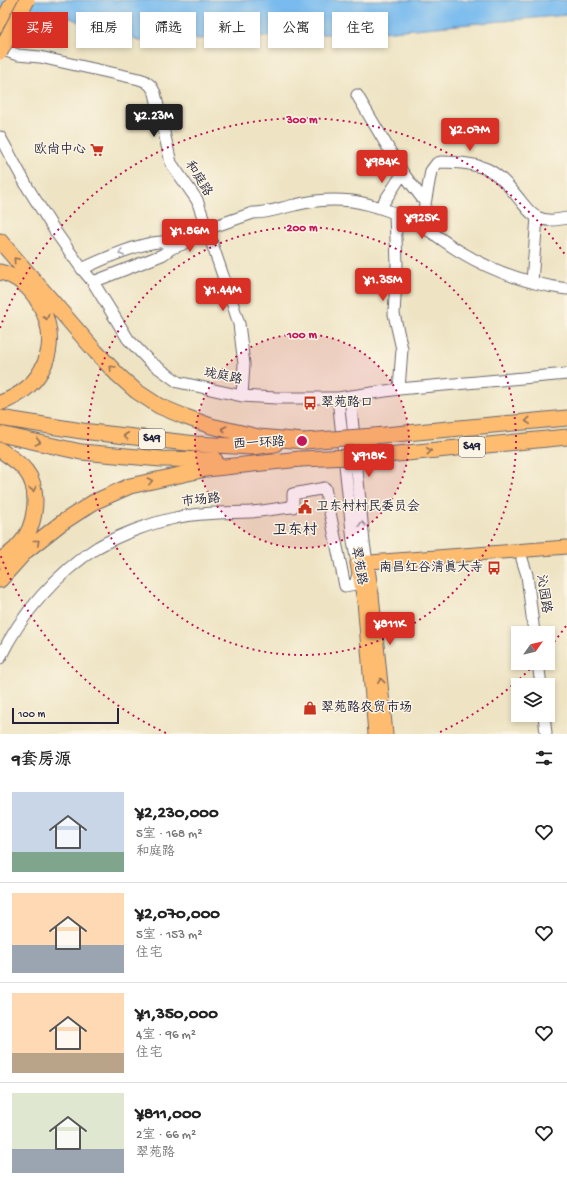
<!DOCTYPE html>
<html lang="zh">
<meta charset="utf-8">
<style>
body{margin:0;font-family:"Gochi Hand","LXGW WenKai TC",sans-serif;background:#f6f6f6;color:#222;height:100vh;display:flex;flex-direction:column;font-size:15px;white-space:nowrap}
*{box-sizing:border-box;margin:0}
p{font-size:13px;color:#767676}
.icon{flex:none;width:22px;height:22px;fill:none;stroke:currentColor;stroke-width:2;stroke-linecap:round;stroke-linejoin:round}
.map{position:relative;height:734px;overflow:hidden}
.side{display:flex;flex-direction:column;background:#fff;flex:1}
.side>*{flex:none}
.top-card{position:absolute;left:12px;top:12px;width:543px;height:36px;display:flex;gap:8px}
.needle{width:26px;rotate:56deg}
.controls{position:absolute;left:511px;top:626px;display:grid;gap:8px}
.controls a{display:grid;place-items:center;width:44px;height:44px;border-radius:0px;background:#fff;box-shadow:0 2px 6px #0003;font-size:20px}
.scale{position:absolute;left:12px;bottom:10px;width:107px;box-sizing:border-box;padding-left:4px;border:2px solid #22223b;border-top:0;font-size:11px;line-height:14px;white-space:nowrap;color:#22223b;-webkit-text-stroke:3px #fcf5e5;paint-order:stroke}
.price{position:absolute;translate:-50% -34px;padding:0 9px;border-radius:4px;background:#d93025;color:#fff;font-size:13px;line-height:26px;filter:drop-shadow(0 1px 2px #0008)}
.price::after{content:'';position:absolute;left:50%;top:24px;width:12px;height:9px;margin-left:-6px;background:inherit;clip-path:polygon(0 0,100% 0,50% 100%)}
.price.selected{background:#222;color:#fff}
ul{padding:0;list-style:none}
li{display:flex;align-items:center;gap:12px;height:100px;padding:0 12px}
li+li{border-top:1px solid #e0e0e0}
li span{display:grid;place-items:center;flex:none;width:112px;height:80px;border-radius:0px;color:#555}
li>.icon{margin-inline-start:auto}
span .icon{width:48px;height:48px;fill:#fffc;stroke-width:1}
li b{font-size:17px}
h2{display:flex;justify-content:space-between;align-items:center;height:48px;padding:0 12px;font-size:17px}
.pill{padding:0 14px;border-radius:0px;background:#fff;box-shadow:0 2px 6px #0003;font-size:14px;line-height:36px}
.pill.selected{background:#d93025;color:#fff}
.map>svg:first-child{display:block}
.water{fill:#79bbee;stroke:#4e6e94}
.lines{fill:none;stroke-linecap:round;stroke-linejoin:round}
.minor-casing{stroke:#69666b;stroke-width:13}
.major-casing{stroke:#69666b;stroke-width:15}
.highway-casing{stroke:#69666b;stroke-width:17}
.minor{stroke:#fff;stroke-width:11}
.major{stroke:#febc70;stroke-width:13}
.highway{stroke:#febc70;stroke-width:15}
.highway-bridge-casing{stroke:#69666b;stroke-width:17;stroke-linecap:butt}
.highway-bridge{stroke:#febc70;stroke-width:15}
.oneway{stroke:#9c9ca7}
.oneway2{stroke:#906f56}
.ring{fill:none;stroke:#c2185b;stroke-width:2;stroke-dasharray:2 4}
.labels{text-anchor:middle;dominant-baseline:central;stroke-width:3;stroke-linejoin:round;paint-order:stroke}
.shield{fill:#fcf5e5;stroke:#63616e;stroke-width:1}
.shield-label{font-size:12px;font-weight:bold;fill:#22223b}
.poi-label{font-size:13px;fill:#22223b;stroke:#fcf5e5;text-anchor:start}
.street-label{font-size:13px;fill:#22223b;stroke:#fcf5e5}
.quarter-label{font-size:15px;fill:#22223b;stroke:#fcf5e5}
.centre{fill:#c2185b;stroke:#fcf5e5;stroke-width:2}
.ring-label{font-size:12px;text-anchor:middle;font-weight:bold;fill:#c2185b;stroke:#fcf5e5;stroke-width:3;stroke-linejoin:round;paint-order:stroke}
</style>
<div class="map">
<svg width="567" height="734" viewBox="0 0 567 734">
<rect width="100%" height="100%" fill="#fcf5e5"/>
<filter id="ink" filterUnits="userSpaceOnUse"><feTurbulence type="fractalNoise" baseFrequency=".025" numOctaves="2"/><feDisplacementMap in="SourceGraphic" scale="8" xChannelSelector="R" yChannelSelector="G"/><feConvolveMatrix kernelMatrix="1 2 1 2 8 2 1 2 1" color-interpolation-filters="sRGB"/></filter>
<filter id="wash" filterUnits="userSpaceOnUse"><feTurbulence type="fractalNoise" baseFrequency=".012" numOctaves="4" result="noise"/><feDisplacementMap in="SourceGraphic" scale="16" xChannelSelector="R" yChannelSelector="G"/><feGaussianBlur stdDeviation="0.9" result="paint"/><feColorMatrix in="noise" values="0 0 0 0 0 0 0 0 0 0 0 0 0 0 0 0 0 1.4 0 .05"/><feComposite in="paint" operator="in"/></filter>
<g filter="url(#wash)">
<rect width="100%" height="100%" fill="#eee4c4"/>
<path class="water" d="M 0,0 L 567,0 L 567,15 L 382,32 L 139,41 L 127,34 L 90,36 L 83,24 L 71,18 L 47,23 L 16,46 L 0,42 Z"/>
</g>
<g filter="url(#ink)">
<g class="lines">
<g class="minor-casing">
<path id="minor" d="M 0,49 L 18,55 L 40,57 L 62,62 L 139,79 L 145,81 L 151,86 L 155,93 L 171,163 L 197,200 L 231,299 L 239,324 L 244,364 L 242,396
M 357,95 L 403,173 L 425,202
M 0,137 L 28,188 L 55,231 L 82,269 L 93,282 L 128,339 L 149,361 L 178,382 L 242,396 L 276,398 L 338,398 L 399,389 L 567,374
M 380,208 L 403,173
M 395,214 L 397,264 L 394,314 L 402,349 L 399,389
M 421,226 L 431,171 L 437,163 L 441,162 C 458,162 474,163 489,170 C 502,177 511,189 520,200 C 525,206 530,214 537,217 C 546,222 557,220 567,218
M 82,269 C 103,259 147,239 169,242 L 253,213 C 269,213 280,208 295,205 C 314,200 333,199 352,201 C 373,204 403,215 421,226 C 434,233 446,243 459,251 C 492,271 528,284 567,289
M 93,282 L 162,255 L 172,248 L 183,244
M 532,282 L 537,217
M 350,396 L 364,543 L 367,562
M 338,398 L 353,541 L 357,563
M 522,559 L 527,575 L 534,633
M 0,658 C 20,615 58,572 98,547 C 119,535 151,523 175,518 C 200,512 225,513 250,512 C 265,511 279,508 293,507 L 293,494 L 325,488 L 345,586 L 355,584 L 359,572
M 538,663 L 541,685
M 544,715 L 546,734"/>
</g>
<g class="major-casing">
<path id="major" d="M 367,562 L 372,595 L 386,734
M 375,734 L 364,601 L 357,563 L 567,547"/>
</g>
<g class="highway-casing">
<path id="highway" d="M 0,27 L 14,0
M 0,241 L 96,352 L 118,375 L 136,391 L 159,406 L 183,416 L 211,426 L 259,437 L 304,441
M 0,272 C 17,276 31,288 39,303 C 63,344 44,388 0,403
M 0,418 L 82,431 L 196,444 L 252,447 L 275,444
M 0,434 L 81,452 L 161,459 L 215,460
M 374,436 L 567,418
M 0,450 C 9,456 19,462 26,471 C 41,490 36,528 19,545 C 14,551 7,556 0,560
M 377,456 L 567,437
M 0,580 L 26,551 L 60,524 L 94,502 L 130,486 L 206,469 L 300,459"/>
</g>
<use href="#minor" class="minor"/>
<use href="#major" class="major"/>
<use href="#highway" class="highway"/>
<g class="highway-bridge-casing">
<path id="highway-bridge" d="M 0,52 L 27,0
M 304,441 L 374,436
M 300,459 L 377,456"/>
</g>
<use href="#highway-bridge" class="highway-bridge"/>
</g>
<defs><path id="oneway-chevron" d="M-2-3.5L2.5 0L-2 3.5" fill="none" stroke-width="1.6" stroke-linecap="round" stroke-linejoin="round"/></defs>
<g class="oneway">
<use href="#oneway-chevron" transform="translate(121 253) rotate(161)"/>
<use href="#oneway-chevron" transform="translate(362 524) rotate(-95)"/>
</g>
<g class="oneway2">
<use href="#oneway-chevron" transform="translate(16 260) rotate(-131)"/>
<use href="#oneway-chevron" transform="translate(46 317) rotate(72)"/>
<use href="#oneway-chevron" transform="translate(112 368) rotate(-134)"/>
<use href="#oneway-chevron" transform="translate(528 421) rotate(175)"/>
<use href="#oneway-chevron" transform="translate(224 429) rotate(-168)"/>
<use href="#oneway-chevron" transform="translate(126 436) rotate(-173)"/>
<use href="#oneway-chevron" transform="translate(38 442) rotate(12)"/>
<use href="#oneway-chevron" transform="translate(429 451) rotate(-6)"/>
<use href="#oneway-chevron" transform="translate(150 481) rotate(-14)"/>
<use href="#oneway-chevron" transform="translate(33 489) rotate(77)"/>
<use href="#oneway-chevron" transform="translate(37 542) rotate(-39)"/>
<use href="#oneway-chevron" transform="translate(381 681) rotate(-96)"/>
</g>
</g>
<circle cx="302" cy="441" r="107" fill="#c2185b" fill-opacity=".12"/>
<g class="ring">
<circle cx="302" cy="441" r="107"/>
<circle cx="302" cy="441" r="214"/>
<path d="M566 626A322 322 0 0 1 549 648M534 665A322 322 0 0 1 438 733M166 733A322 322 0 0 1 0 554M0 328A322 322 0 0 1 566 256"/>
</g>
<defs>
<g id="supermarket-bare" transform="scale(1.08)"><path d="M-6-5.5h2.5l.6 2H6L4.5 2H-2.5L-4.4-4H-6ZM-1.5 3.2a1.3 1.3 0 1 0 .1 0ZM3 3.2a1.3 1.3 0 1 0 .1 0Z" fill="#c8321e" stroke="#fcf5e5" stroke-width="2.5" paint-order="stroke"/></g>
<g id="bus-bare" transform="scale(1.08)"><path d="M-5-6H5V4H4V6H2V4H-2V6H-4V4H-5ZM-3.5-4V0h7V-4ZM-3.5 1.2v1.5H-2V1.2ZM2 1.2v1.5H3.5V1.2Z" fill="#c8321e" stroke="#fcf5e5" stroke-width="2.5" paint-order="stroke"/></g>
<g id="civic-bare" transform="scale(1.08)"><path d="M-.6-6.5H3V-4.5H.6V-3L4-1V1h2V6H-6V1h2V-1L-.6-3ZM-1.2 2.5V6h2.4V2.5Z" fill="#c8321e" stroke="#fcf5e5" stroke-width="2.5" paint-order="stroke"/></g>
<g id="shop-bare" transform="scale(1.08)"><path d="M-5-2.5h2.3a2.7 3.5 0 0 1 5.4 0H5L5.5 6h-11ZM-1.5-2.5h3a1.5 2.3 0 0 0-3 0Z" fill="#c8321e" stroke="#fcf5e5" stroke-width="2.5" paint-order="stroke"/></g>
</defs>
<g fill-rule="evenodd">
<use href="#supermarket-bare" x="97" y="150"/>
<use href="#bus-bare" x="310" y="403"/>
<use href="#civic-bare" x="305" y="507"/>
<use href="#bus-bare" x="494" y="568"/>
<use href="#shop-bare" x="310" y="708"/>
</g>
<g class="labels">
<g class="shield">
<rect x="139" y="429" width="26" height="20" rx="3"/>
<rect x="459" y="437" width="26" height="20" rx="3"/>
</g>
<g class="shield-label">
<text x="152" y="439">S49</text>
<text x="472" y="447">S49</text>
</g>
<g class="poi-label">
<text x="86" y="150" text-anchor="end">欧尚中心</text>
<text x="321" y="403">翠苑路口</text>
<text x="316" y="507">卫东村村民委员会</text>
<text x="483" y="568" text-anchor="end">南昌红谷清真大寺</text>
<text x="321" y="708">翠苑路农贸市场</text>
</g>
<g class="street-label">
<text transform="translate(198 179) rotate(58)">和庭路</text>
<text transform="translate(223 377) rotate(12)">珑庭路</text>
<text transform="translate(259 444) rotate(-3)">西一环路</text>
<text transform="translate(201 501) rotate(-6)">市场路</text>
<text transform="translate(358 566) rotate(80)">翠苑路</text>
<text transform="translate(543 594) rotate(82)">沁园路</text>
</g>
<g class="quarter-label">
<text x="295" y="531">卫东村</text>
</g>
</g>
<circle cx="302" cy="441" r="6" class="centre"/>
<g class="ring-label">
<text x="302" y="123">300 m</text>
<text x="302" y="231">200 m</text>
<text x="302" y="338">100 m</text>
</g>
</svg>
<div class="controls">
<a><svg class="needle" viewBox="-14 -14 28 28"><path d="M0-13l5 13h-10z" fill="#e53935"/><path d="M0 13l5-13h-10z" fill="#767676"/></svg></a>
<a><svg class="icon" aria-label="layers" viewBox="0 0 24 24"><path d="M12 4l9 5-9 5-9-5zM3 14l9 5 9-5"/></svg></a>
</div>
<div class="scale">100 m</div>
<b class="price selected" style="left:154px;top:138px">¥2.23M</b>
<b class="price" style="left:470px;top:152px">¥2.07M</b>
<b class="price" style="left:382px;top:184px">¥984K</b>
<b class="price" style="left:422px;top:240px">¥925K</b>
<b class="price" style="left:190px;top:253px">¥1.86M</b>
<b class="price" style="left:383px;top:302px">¥1.35M</b>
<b class="price" style="left:223px;top:312px">¥1.44M</b>
<b class="price" style="left:369px;top:478px">¥918K</b>
<b class="price" style="left:390px;top:646px">¥811K</b>
<div class="top-card">
<a class="pill selected">买房</a>
<a class="pill">租房</a>
<a class="pill">筛选</a>
<a class="pill">新上</a>
<a class="pill">公寓</a>
<a class="pill">住宅</a>
</div>
</div>
<section class="side">
<h2>9套房源<svg class="icon" aria-label="filters" viewBox="0 0 24 24"><path d="M4 7h16M4 17h16"/><circle cx="9" cy="7" r="2"/><circle cx="15" cy="17" r="2"/></svg></h2>
<ul>
<li><span style="background:linear-gradient(#c9d6e8 75%,#7fa58c 0)"><svg class="icon" aria-label="home" viewBox="0 0 24 24"><path d="M3 11l9-7 9 7M6 9v11h12V9"/></svg></span><div><b>¥2,230,000</b><p>5室 · 168 m²</p><p>和庭路</p></div><svg class="icon" aria-label="heart" viewBox="0 0 24 24"><path d="M12 20l-8-8c-3-5 5-10 8-4 3-6 11-1 8 4z"/></svg></li>
<li><span style="background:linear-gradient(#ffd9b3 65%,#9aa5b1 0)"><svg class="icon" aria-label="home" viewBox="0 0 24 24"><path d="M3 11l9-7 9 7M6 9v11h12V9"/></svg></span><div><b>¥2,070,000</b><p>5室 · 153 m²</p><p>住宅</p></div><svg class="icon" aria-label="heart" viewBox="0 0 24 24"><path d="M12 20l-8-8c-3-5 5-10 8-4 3-6 11-1 8 4z"/></svg></li>
<li><span style="background:linear-gradient(#ffd9b3 75%,#b9a48a 0)"><svg class="icon" aria-label="home" viewBox="0 0 24 24"><path d="M3 11l9-7 9 7M6 9v11h12V9"/></svg></span><div><b>¥1,350,000</b><p>4室 · 96 m²</p><p>住宅</p></div><svg class="icon" aria-label="heart" viewBox="0 0 24 24"><path d="M12 20l-8-8c-3-5 5-10 8-4 3-6 11-1 8 4z"/></svg></li>
<li><span style="background:linear-gradient(#dfe7d0 70%,#9aa5b1 0)"><svg class="icon" aria-label="home" viewBox="0 0 24 24"><path d="M3 11l9-7 9 7M6 9v11h12V9"/></svg></span><div><b>¥811,000</b><p>2室 · 66 m²</p><p>翠苑路</p></div><svg class="icon" aria-label="heart" viewBox="0 0 24 24"><path d="M12 20l-8-8c-3-5 5-10 8-4 3-6 11-1 8 4z"/></svg></li>
</ul>
</section>
